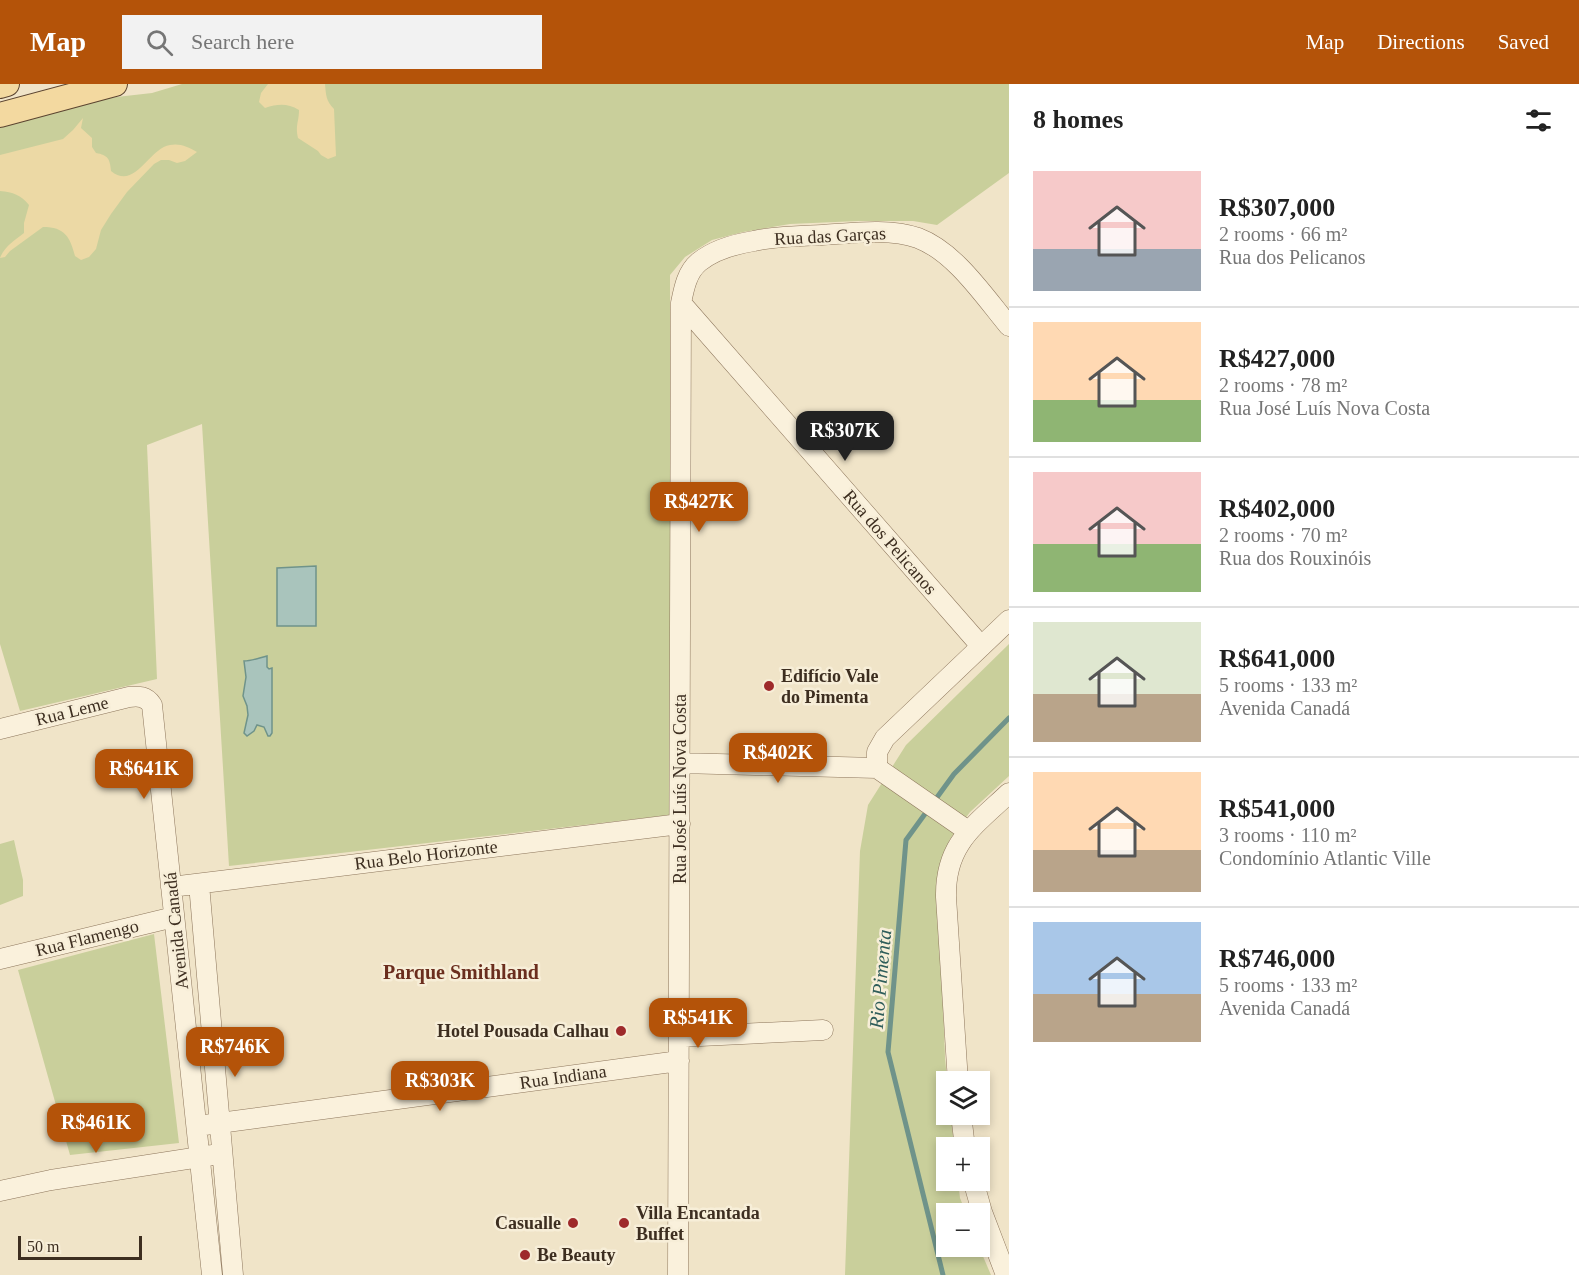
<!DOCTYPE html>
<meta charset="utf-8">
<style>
body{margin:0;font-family:"Times New Roman",serif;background:#f2f2f2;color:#222;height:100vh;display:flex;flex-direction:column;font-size:22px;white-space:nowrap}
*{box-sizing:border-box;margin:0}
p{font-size:20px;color:#767676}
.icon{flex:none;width:33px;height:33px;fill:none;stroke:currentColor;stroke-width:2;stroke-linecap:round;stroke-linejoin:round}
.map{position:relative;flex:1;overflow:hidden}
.panel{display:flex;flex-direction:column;background:#fff;width:570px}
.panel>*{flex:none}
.fabs{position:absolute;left:936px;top:987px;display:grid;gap:12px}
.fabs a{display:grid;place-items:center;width:54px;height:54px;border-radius:0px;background:#fff;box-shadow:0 3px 9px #0003;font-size:30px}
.scale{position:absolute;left:18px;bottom:15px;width:124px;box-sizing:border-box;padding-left:6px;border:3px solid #3d2e20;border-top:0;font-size:16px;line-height:21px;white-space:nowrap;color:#3d2e20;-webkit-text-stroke:4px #f7eed8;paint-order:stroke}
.price{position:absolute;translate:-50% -51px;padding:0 14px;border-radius:12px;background:#b45309;color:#fff;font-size:20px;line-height:39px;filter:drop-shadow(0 2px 3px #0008)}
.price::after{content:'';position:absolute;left:50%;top:36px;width:18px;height:14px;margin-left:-9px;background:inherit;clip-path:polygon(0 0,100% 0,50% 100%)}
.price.active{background:#222;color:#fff}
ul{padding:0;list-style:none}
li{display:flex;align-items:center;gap:18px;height:150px;padding:0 24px}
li+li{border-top:2px solid #e0e0e0}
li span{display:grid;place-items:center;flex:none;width:168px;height:120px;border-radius:0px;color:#555}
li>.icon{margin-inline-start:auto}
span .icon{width:72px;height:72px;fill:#fffc;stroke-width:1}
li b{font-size:26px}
h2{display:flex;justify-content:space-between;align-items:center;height:72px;padding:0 24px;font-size:26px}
header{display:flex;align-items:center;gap:36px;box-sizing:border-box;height:84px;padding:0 30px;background:#b45309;color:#fff}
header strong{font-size:28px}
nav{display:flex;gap:33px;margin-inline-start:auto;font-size:21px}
.search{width:420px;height:54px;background:#f2f2f2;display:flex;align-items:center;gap:15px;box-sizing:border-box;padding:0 21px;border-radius:0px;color:#767676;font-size:22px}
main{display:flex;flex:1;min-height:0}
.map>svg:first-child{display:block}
.green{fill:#c9cf9b}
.sand{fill:#ecd9a5}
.water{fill:#a9c4bc;stroke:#6f938a;stroke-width:1.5}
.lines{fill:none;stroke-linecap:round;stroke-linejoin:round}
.stream{stroke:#6f938a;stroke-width:5}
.minor-casing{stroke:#8d765c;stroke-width:21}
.major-casing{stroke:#5b4430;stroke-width:26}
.minor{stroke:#faf1dc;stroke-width:20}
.major{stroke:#f3d9a0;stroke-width:24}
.poi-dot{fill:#9e2a2b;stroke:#f7eed8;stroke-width:2}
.labels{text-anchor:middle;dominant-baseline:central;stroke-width:5;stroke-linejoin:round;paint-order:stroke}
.street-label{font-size:18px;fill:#3d2e20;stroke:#f7eed8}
.poi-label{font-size:18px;font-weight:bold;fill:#3d2e20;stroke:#f7eed8;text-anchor:start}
.neighbourhood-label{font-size:20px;font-weight:bold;fill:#6b2e1e;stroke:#f7eed8}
.water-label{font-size:20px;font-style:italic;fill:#2f5d5a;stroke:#f7eed8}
</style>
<header>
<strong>Map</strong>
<div class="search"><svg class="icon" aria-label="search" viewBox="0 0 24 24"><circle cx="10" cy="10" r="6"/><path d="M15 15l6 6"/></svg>Search here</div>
<nav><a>Map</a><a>Directions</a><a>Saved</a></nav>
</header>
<main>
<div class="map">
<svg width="1009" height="1191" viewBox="0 0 1009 1191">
<rect width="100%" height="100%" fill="#f0e4c8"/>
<path class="green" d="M 182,0 L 1009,0 L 1009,89 L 937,141 L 913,137 L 858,137 L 790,140 L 743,148 L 712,156 L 685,173 L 670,191 L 670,731 L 229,782 L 202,340 L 147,361 L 157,595 L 20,627 L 0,560 L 0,42 L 90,16 L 152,9 Z
M 1009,560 L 1009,692 L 970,728 L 950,755 L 942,777 L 939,809 L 945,973 L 947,997 L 946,1030 L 951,1031 L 954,1063 L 946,1064 L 946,1096 L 958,1097 L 960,1114 L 966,1129 L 946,1130 L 946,1162 L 979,1163 L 991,1191 L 845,1191 L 860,767 L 868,721 L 906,661 Z
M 14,756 L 23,796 L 23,812 L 0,821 L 0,760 Z
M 154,850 L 179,1059 L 70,1071 L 18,886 Z"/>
<path class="sand" d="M 268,0 L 325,0 C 326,11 326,17 334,25 L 336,72 L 328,75 L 321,71 L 318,67 L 298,54 C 295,41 299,38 299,26 C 287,19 278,20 265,24 L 259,18 L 261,9 Z
M 83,34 L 81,44 L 92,54 L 92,63 L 96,69 C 108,71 110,75 111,87 C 135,107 149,64 170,61 C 180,59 188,63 197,68 L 185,77 L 177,79 L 169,76 L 161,76 L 154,80 L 127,108 L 111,130 L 101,146 L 96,165 L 89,173 L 81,176 L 75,172 C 70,153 65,143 43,143 L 10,167 L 5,173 L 0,174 C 4,163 15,156 24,149 L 24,139 L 29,121 C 21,111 13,108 0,107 L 0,71 L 63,55 L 73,46 Z"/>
<path class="water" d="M 316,482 L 316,542 L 277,542 L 277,484 Z
M 267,572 L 267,583 L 269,585 L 272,584 L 272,649 L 270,652 L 268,652 L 264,643 L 257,641 L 254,647 L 247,652 L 244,649 L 248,631 L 247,622 L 243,612 L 246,593 L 244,577 C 251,577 259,574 267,572 Z"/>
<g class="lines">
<path class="stream" d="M 943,1191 L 888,968 L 906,756 L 954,690 L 1009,634"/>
<g class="minor-casing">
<path id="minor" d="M 681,219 L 981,562
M 0,645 L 129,613 C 139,612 146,612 152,621 L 212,1191
M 680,679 L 877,684
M 877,684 L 877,668 L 885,654 L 1009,536
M 877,684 L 968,747
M 199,800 L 233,1191
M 171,803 L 680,740
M 0,875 L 174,833
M 679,953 L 823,946
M 958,998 L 946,813 C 945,760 974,742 1009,709
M 961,1030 L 965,1064
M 197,1042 L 679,977
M 973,1096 L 982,1128 L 1006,1191
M 0,1107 L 51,1096 L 213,1071
M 678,1191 L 681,219 C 684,204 687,188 699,178 C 714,166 735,160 754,157 C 776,152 800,152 822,151 C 852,149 890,144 918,154 C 955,168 984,212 1009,242"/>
</g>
<g class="major-casing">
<path id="major" d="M 0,2 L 7,0
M 0,31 L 115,0"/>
</g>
<use href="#minor" class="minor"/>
<use href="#major" class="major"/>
</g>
<g class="poi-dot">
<circle cx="769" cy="602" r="6"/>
<circle cx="621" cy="947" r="6"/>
<circle cx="573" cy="1139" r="6"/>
<circle cx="624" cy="1139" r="6"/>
<circle cx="525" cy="1171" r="6"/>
</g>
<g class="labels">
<g class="street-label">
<text transform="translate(830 152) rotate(-3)">Rua das Garças</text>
<text transform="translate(890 458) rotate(49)">Rua dos Pelicanos</text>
<text transform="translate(72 627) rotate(-14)">Rua Leme</text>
<text transform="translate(680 705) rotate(-90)">Rua José Luís Nova Costa</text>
<text transform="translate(426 771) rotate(-7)">Rua Belo Horizonte</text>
<text transform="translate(176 847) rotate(-96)">Avenida Canadá</text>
<text transform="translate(87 854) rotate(-14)">Rua Flamengo</text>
<text transform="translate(563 993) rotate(-8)">Rua Indiana</text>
</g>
<g class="poi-label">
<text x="781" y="592">Edifício Vale<tspan x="781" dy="21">do Pimenta</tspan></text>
<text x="609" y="947" text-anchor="end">Hotel Pousada Calhau</text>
<text x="636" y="1129">Villa Encantada<tspan x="636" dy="21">Buffet</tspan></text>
<text x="561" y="1139" text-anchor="end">Casualle</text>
<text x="537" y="1171">Be Beauty</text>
</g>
<g class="neighbourhood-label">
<text x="461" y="888">Parque Smithland</text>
</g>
<g class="water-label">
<text transform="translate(880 895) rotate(-85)">Rio Pimenta</text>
</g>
</g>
</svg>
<div class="fabs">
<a><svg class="icon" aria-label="layers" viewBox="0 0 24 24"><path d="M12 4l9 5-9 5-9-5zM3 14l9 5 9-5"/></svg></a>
<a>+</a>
<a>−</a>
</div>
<div class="scale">50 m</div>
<b class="price active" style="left:845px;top:378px">R$307K</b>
<b class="price" style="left:699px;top:449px">R$427K</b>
<b class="price" style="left:778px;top:700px">R$402K</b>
<b class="price" style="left:144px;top:716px">R$641K</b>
<b class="price" style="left:698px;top:965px">R$541K</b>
<b class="price" style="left:235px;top:994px">R$746K</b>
<b class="price" style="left:440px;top:1028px">R$303K</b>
<b class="price" style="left:96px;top:1070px">R$461K</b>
</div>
<section class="panel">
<h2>8 homes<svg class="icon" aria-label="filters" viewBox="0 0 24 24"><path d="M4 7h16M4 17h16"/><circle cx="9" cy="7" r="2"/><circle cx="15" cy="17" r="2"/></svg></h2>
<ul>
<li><span style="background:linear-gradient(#f6c9c9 65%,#9aa5b1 0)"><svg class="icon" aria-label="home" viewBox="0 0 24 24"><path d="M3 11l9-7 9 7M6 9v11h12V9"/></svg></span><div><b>R$307,000</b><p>2 rooms · 66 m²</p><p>Rua dos Pelicanos</p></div></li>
<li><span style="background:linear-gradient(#ffd9b3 65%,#8fb573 0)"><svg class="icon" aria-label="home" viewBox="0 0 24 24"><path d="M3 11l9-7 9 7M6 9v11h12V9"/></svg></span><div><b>R$427,000</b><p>2 rooms · 78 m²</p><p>Rua José Luís Nova Costa</p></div></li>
<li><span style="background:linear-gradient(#f6c9c9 60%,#8fb573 0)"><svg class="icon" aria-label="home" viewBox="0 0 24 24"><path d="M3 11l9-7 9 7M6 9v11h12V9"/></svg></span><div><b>R$402,000</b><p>2 rooms · 70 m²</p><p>Rua dos Rouxinóis</p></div></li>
<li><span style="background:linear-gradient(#dfe7d0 60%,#b9a48a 0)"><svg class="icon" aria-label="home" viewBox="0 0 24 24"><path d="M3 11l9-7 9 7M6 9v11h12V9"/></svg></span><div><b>R$641,000</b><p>5 rooms · 133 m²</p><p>Avenida Canadá</p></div></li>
<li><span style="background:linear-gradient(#ffd9b3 65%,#b9a48a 0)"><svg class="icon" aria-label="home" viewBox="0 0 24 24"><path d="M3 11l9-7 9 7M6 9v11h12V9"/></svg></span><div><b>R$541,000</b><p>3 rooms · 110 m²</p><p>Condomínio Atlantic Ville</p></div></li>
<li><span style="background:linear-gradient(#a9c7e8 60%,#b9a48a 0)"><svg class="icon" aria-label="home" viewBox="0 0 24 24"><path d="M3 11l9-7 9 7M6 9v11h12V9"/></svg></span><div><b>R$746,000</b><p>5 rooms · 133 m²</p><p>Avenida Canadá</p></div></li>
</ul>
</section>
</main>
